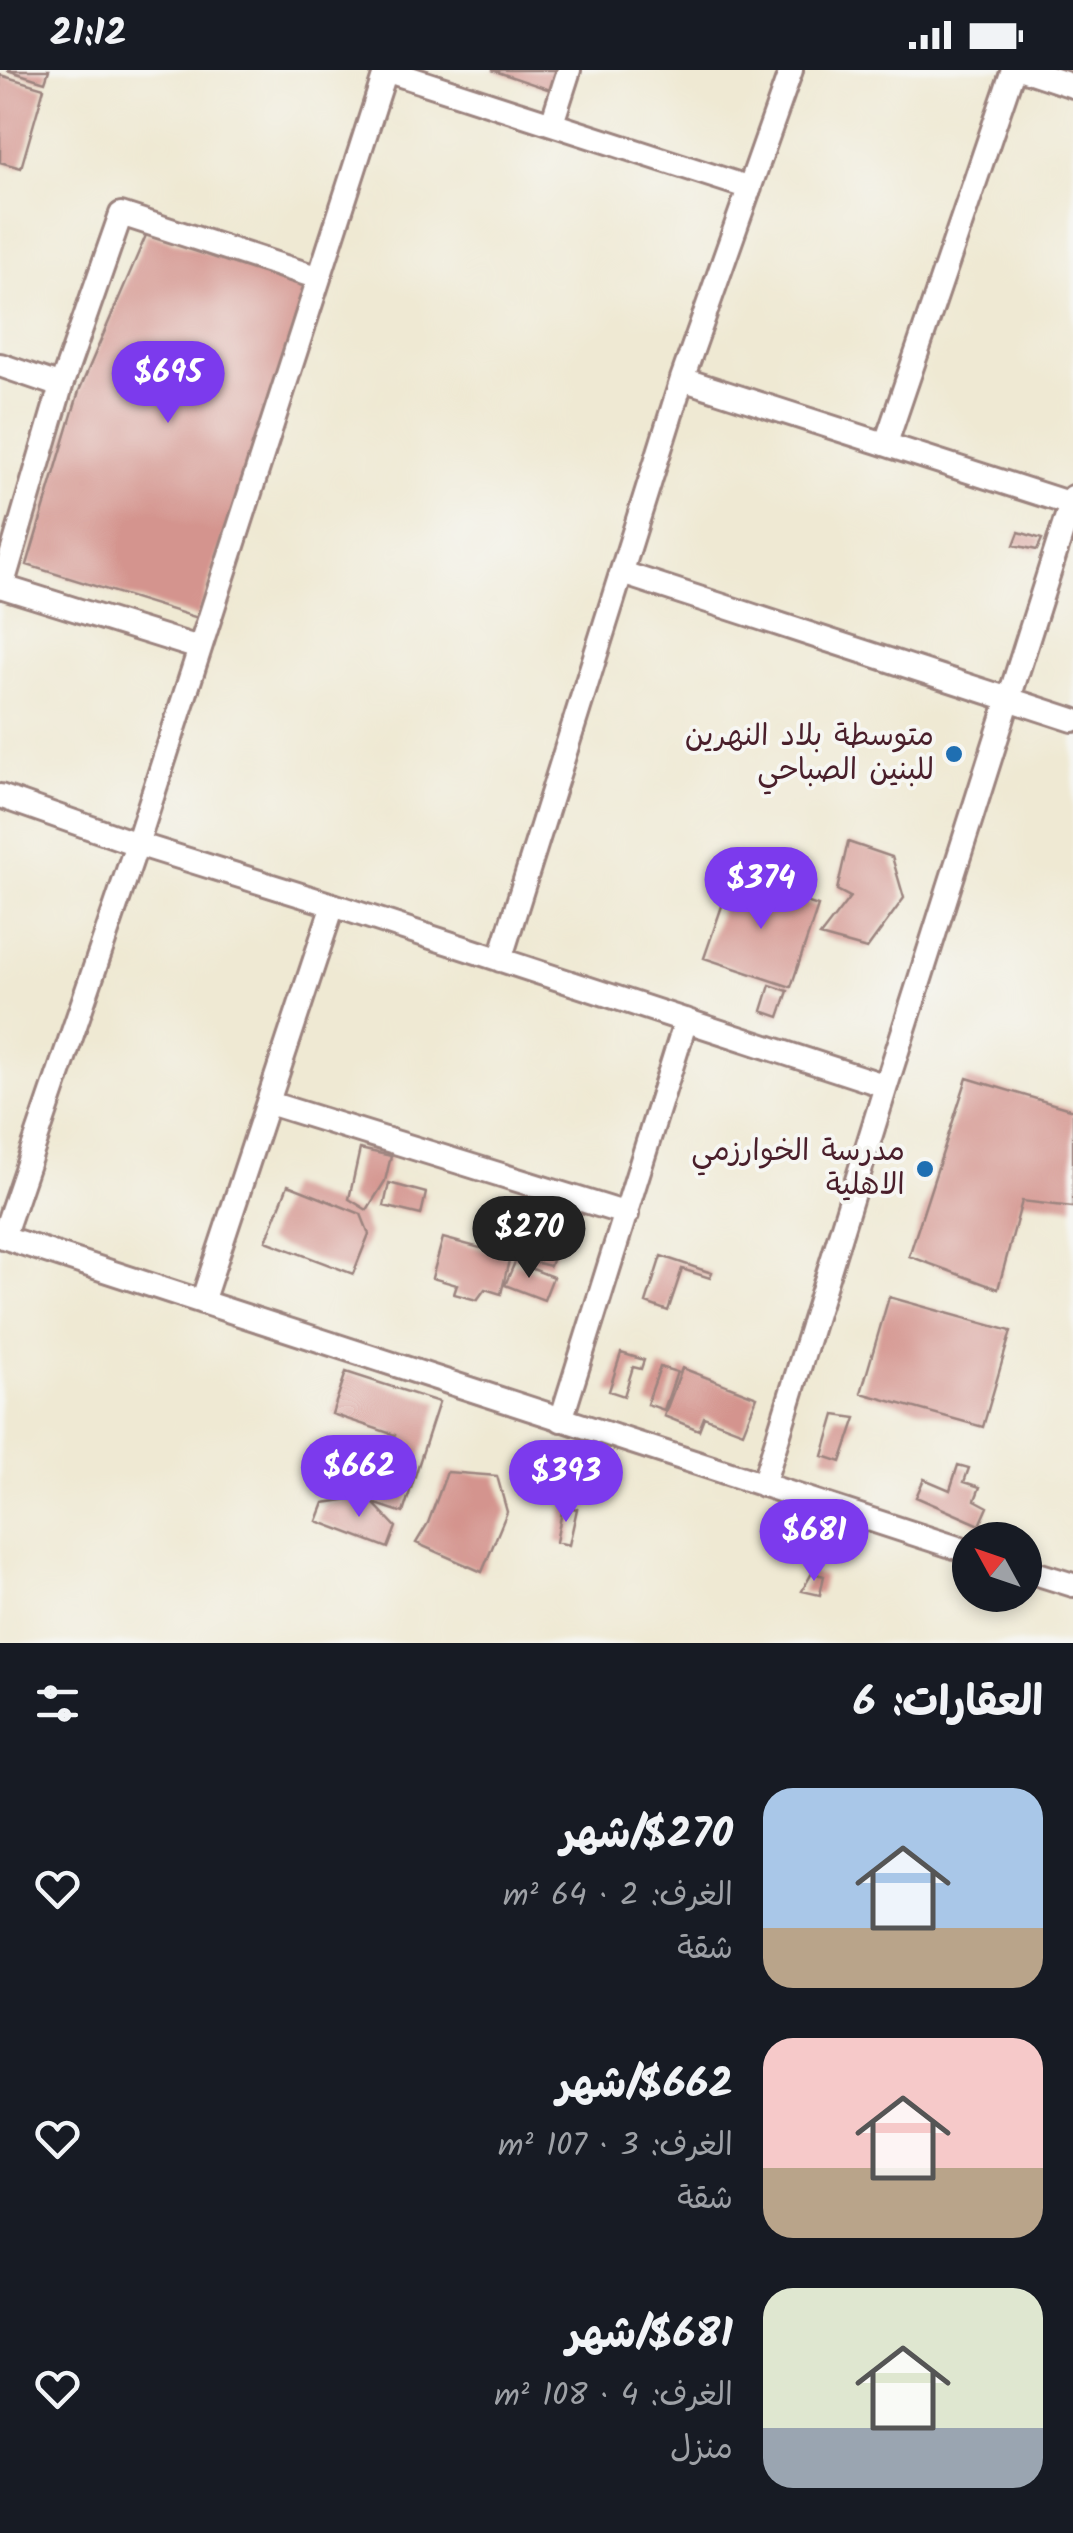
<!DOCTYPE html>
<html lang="ar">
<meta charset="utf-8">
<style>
body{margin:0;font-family:Kalam,"Playpen Sans Arabic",sans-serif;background:#242831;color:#f1f3f6;direction:rtl;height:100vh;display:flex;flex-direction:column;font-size:38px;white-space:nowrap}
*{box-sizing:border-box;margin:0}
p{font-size:32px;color:#9ea1a6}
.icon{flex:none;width:55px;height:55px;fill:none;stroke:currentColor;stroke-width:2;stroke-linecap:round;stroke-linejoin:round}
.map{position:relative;height:1573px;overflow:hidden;direction:ltr}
.drawer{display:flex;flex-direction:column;background:#171b24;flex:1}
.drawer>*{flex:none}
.needle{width:65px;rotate:310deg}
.tools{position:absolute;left:952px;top:1452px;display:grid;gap:20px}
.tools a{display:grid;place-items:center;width:90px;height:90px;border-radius:50%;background:#171b24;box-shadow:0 5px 15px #0003;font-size:50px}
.price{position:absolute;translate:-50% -85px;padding:0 22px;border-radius:35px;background:#7c3aed;color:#fff;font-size:32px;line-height:65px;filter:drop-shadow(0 2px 5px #0008)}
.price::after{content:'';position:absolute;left:50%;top:60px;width:30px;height:22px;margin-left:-15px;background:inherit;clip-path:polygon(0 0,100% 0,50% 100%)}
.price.on{background:#222;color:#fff}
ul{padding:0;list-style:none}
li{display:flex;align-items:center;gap:30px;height:250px;padding:0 30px}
li span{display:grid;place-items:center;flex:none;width:280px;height:200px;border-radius:30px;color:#555}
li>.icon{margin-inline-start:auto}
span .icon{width:120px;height:120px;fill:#fffc;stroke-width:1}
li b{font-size:42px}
h2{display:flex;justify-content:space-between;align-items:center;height:120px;padding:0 30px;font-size:42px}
.status{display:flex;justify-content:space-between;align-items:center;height:70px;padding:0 50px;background:#171b24;direction:ltr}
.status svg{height:28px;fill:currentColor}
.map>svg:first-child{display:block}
.building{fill:#d4948e}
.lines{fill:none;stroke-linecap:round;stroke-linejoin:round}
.minor-casing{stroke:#9c847f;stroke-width:28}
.minor{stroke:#fff;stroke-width:22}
.poi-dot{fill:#1f6fb2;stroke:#f6f6f2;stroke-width:4}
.labels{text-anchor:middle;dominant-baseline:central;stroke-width:8;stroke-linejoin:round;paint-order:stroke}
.poi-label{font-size:30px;fill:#4a1f2b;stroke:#f6f6f2;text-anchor:end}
</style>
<div class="status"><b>21:12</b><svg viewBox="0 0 49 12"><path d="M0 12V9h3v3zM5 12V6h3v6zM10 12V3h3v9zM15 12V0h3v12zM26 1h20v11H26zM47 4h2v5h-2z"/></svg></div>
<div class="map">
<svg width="1073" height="1573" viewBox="0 0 1073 1573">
<rect width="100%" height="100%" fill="#f6f6f2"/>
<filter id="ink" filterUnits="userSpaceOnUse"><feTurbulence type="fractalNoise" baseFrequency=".01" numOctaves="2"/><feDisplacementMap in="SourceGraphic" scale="20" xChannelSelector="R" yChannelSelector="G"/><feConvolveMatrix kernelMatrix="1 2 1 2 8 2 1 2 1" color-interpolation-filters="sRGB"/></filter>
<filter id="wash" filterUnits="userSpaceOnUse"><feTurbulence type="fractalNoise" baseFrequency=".0048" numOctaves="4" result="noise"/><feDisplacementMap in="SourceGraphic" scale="40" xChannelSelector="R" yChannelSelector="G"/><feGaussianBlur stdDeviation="2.25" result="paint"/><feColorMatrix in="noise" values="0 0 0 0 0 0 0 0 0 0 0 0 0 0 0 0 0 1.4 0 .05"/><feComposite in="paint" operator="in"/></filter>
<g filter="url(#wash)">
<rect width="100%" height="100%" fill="#efe9d3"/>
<g id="blocks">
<path class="building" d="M 7,0 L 49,0 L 45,12 Z
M 492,0 L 563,0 L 556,22 Z
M 0,5 L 44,18 L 21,98 L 0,92 Z
M 147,163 L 310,215 L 198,548 L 27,495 L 79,321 Z
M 1019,462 L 1042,469 L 1037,480 L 1014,475 Z
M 848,772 L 892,787 L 904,828 L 867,879 L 820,866 L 850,827 L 837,820 Z
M 732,807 L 818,836 L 791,917 L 704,888 Z
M 770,915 L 788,921 L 779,947 L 762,941 Z
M 967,1008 L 1073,1040 L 1073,1137 L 1022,1131 L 998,1219 L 909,1186 Z
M 360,1079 L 391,1086 L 385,1111 L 367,1140 L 349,1129 Z
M 389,1113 L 426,1123 L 421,1145 L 384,1136 Z
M 288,1115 L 361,1144 L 369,1164 L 353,1204 L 266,1171 Z
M 528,1130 L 547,1136 L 548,1150 L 563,1158 L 550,1196 L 510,1186 L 501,1224 L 485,1219 L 477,1230 L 454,1224 L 457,1215 L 432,1208 L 443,1168 L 510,1186 Z
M 661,1186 L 712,1203 L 710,1208 L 682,1199 L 668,1241 L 646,1233 Z
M 515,1192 L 553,1207 L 544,1230 L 505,1215 Z
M 889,1227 L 1011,1261 L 983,1357 L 861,1323 Z
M 621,1283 L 644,1290 L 641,1299 L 633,1297 L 624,1326 L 609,1321 Z
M 660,1297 L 677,1302 L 664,1340 L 647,1334 Z
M 682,1298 L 757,1327 L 743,1362 L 704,1347 L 699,1360 L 664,1346 Z
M 346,1302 L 439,1332 L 403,1443 L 373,1433 L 395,1365 L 332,1344 Z
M 835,1345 L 856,1348 L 841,1392 L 823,1386 Z
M 958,1395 L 969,1398 L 964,1412 L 980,1417 L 975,1430 L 988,1437 L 980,1455 L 916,1427 L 924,1409 L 950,1420 Z
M 447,1402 L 497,1406 L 507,1442 L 482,1502 L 416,1473 L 428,1453 Z
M 351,1429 L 373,1433 L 396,1457 L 388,1478 L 317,1451 L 324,1433 Z
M 563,1436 L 577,1439 L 569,1475 L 556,1472 Z
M 812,1503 L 824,1506 L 820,1525 L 802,1521 Z"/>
</g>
</g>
<g filter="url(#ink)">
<use href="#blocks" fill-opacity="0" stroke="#9c847f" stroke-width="2.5"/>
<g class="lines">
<g class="minor-casing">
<path id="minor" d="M 385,0 L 750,118
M 1025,0 L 1073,16
M 552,53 L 569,0
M 0,295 L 61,316
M 682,309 L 1071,434
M 886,373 L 1013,0
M 622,503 L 1073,650
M 0,516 L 199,578
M 2,517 L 61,316 L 121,144 L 319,208
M 0,726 L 137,774 L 333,835 L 886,1016
M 500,890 L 682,309 L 791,0
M 269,1033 L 627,1144
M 0,1166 L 970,1482
M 3,1167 L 137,774 L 386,0
M 202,1232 L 333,835
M 561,1350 L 686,950
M 763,1415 L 886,1016 L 1073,427
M 1025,1500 L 1073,1515"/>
</g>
<use href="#minor" class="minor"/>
</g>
</g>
<g class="poi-dot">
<circle cx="954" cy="684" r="10"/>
<circle cx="925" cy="1099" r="10"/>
</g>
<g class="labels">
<g class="poi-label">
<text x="934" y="667">متوسطة بلاد النهرين<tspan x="934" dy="34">للبنين الصباحي</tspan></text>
<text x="905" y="1082">مدرسة الخوارزمي<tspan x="905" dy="34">الاهلية</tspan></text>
</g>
</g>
</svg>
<div class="tools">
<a><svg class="needle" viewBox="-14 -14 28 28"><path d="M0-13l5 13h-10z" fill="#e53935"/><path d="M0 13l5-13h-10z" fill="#9ea1a6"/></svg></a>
</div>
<b class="price" style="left:168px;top:356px">$695</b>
<b class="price" style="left:761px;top:862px">$374</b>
<b class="price on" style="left:529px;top:1211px">$270</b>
<b class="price" style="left:359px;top:1450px">$662</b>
<b class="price" style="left:566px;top:1455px">$393</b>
<b class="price" style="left:814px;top:1514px">$681</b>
</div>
<section class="drawer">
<h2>العقارات: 6<svg class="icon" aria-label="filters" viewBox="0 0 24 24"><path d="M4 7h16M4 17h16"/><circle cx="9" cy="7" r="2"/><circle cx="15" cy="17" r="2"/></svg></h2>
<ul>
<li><span style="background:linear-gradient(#a9c7e8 70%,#b9a48a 0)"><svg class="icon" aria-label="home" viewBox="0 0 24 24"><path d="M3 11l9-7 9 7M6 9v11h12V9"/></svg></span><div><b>$270/شهر</b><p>الغرف: 2 · 64 m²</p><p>شقة</p></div><svg class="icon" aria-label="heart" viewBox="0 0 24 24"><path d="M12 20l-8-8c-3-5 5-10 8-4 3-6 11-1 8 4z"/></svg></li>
<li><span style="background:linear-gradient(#f6c9c9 65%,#b9a48a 0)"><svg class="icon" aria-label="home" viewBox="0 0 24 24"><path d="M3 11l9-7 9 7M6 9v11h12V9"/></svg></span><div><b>$662/شهر</b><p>الغرف: 3 · 107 m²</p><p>شقة</p></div><svg class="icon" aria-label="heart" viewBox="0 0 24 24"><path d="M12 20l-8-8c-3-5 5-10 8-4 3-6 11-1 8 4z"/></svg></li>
<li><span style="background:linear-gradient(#dfe7d0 70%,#9aa5b1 0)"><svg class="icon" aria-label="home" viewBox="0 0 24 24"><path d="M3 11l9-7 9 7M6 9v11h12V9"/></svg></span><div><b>$681/شهر</b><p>الغرف: 4 · 108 m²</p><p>منزل</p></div><svg class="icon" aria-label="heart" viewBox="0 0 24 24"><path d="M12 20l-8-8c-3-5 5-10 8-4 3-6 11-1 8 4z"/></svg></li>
</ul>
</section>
